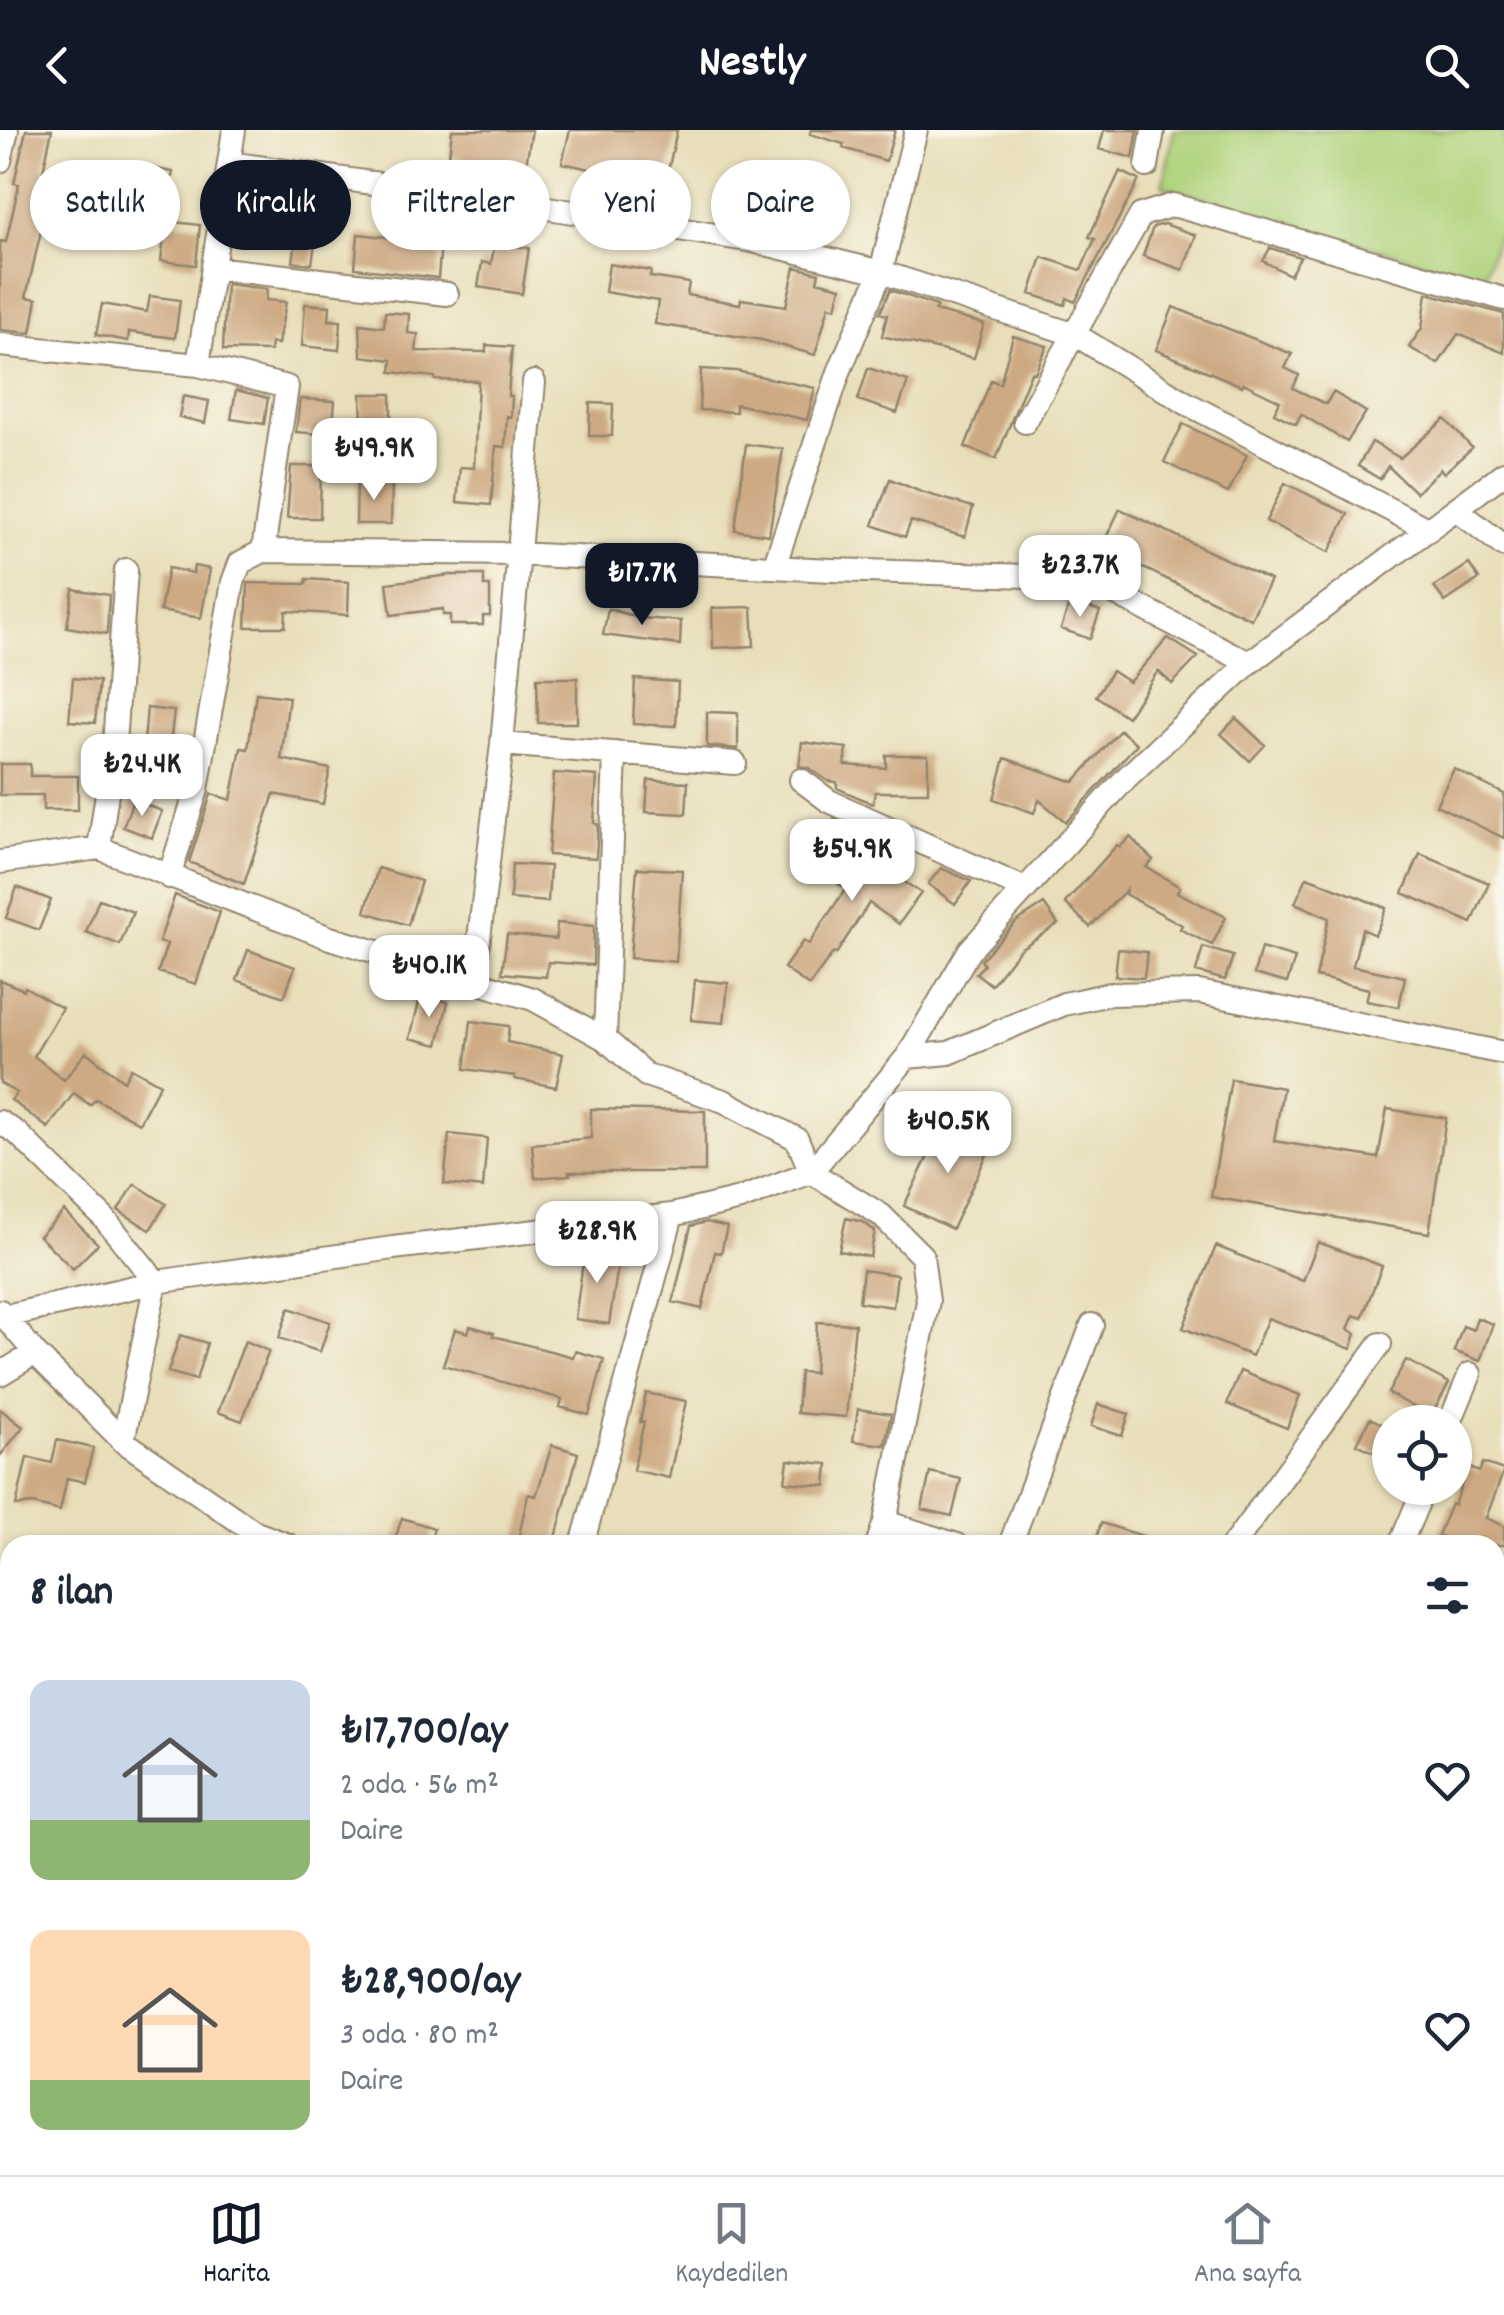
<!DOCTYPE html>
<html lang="tr">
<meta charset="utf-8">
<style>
body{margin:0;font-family:Dekko,sans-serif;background:#f2f2f3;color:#1f2937;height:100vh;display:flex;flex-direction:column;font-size:38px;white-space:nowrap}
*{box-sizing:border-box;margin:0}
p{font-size:32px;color:#747a83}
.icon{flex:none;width:55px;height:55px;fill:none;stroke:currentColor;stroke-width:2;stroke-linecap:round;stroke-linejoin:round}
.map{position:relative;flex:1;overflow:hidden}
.drawer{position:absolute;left:0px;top:1405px;width:1505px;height:640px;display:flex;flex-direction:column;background:#fff;border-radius:30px 30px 0 0;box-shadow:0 2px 8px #0004}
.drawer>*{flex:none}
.top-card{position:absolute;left:30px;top:30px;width:1000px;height:90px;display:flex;gap:20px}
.controls{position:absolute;left:1372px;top:1275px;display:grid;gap:20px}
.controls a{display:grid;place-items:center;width:100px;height:100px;border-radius:50%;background:#fff;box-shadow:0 2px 8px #0004;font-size:50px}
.price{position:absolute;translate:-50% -85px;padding:0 22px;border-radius:20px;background:#fff;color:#222;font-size:32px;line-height:65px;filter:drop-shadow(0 2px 5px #0008)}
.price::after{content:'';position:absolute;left:50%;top:60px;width:30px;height:22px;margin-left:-15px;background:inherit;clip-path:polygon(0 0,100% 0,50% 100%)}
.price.selected{background:#111827;color:#fff}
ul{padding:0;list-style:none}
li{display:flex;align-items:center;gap:30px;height:250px;padding:0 30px}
li span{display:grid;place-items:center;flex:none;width:280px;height:200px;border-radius:20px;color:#555}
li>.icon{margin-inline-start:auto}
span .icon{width:120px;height:120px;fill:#fffc;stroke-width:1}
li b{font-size:42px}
h2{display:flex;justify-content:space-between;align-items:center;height:120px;padding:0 30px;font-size:42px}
.tag{padding:0 35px;border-radius:45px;background:#fff;box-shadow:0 2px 8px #0004;font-size:35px;line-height:90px}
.tag.selected{background:#111827;color:#fff}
header{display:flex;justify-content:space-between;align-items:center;height:130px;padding:0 30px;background:#111827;color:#fff;font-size:45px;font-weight:700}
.tab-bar{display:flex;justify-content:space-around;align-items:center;height:140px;border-top:2px solid #e0e1e3;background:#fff;font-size:28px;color:#747a83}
.tab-bar a{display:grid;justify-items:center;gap:5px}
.tab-bar .selected{color:#111827}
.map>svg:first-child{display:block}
.green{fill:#afd37c;stroke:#757e4d;stroke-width:2.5}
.building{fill:#ceaa84}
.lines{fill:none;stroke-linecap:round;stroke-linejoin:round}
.street-casing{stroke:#92846c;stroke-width:26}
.street{stroke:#fff;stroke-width:22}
</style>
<header><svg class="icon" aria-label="back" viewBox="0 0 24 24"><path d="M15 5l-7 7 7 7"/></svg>Nestly<svg class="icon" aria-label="search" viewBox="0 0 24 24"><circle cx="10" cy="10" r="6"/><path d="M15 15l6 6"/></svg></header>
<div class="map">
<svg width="1504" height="2045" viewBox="0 0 1504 2045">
<rect width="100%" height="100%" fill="#fbf7ec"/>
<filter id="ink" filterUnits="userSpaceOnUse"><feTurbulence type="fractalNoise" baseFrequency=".01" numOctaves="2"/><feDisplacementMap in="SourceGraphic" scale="20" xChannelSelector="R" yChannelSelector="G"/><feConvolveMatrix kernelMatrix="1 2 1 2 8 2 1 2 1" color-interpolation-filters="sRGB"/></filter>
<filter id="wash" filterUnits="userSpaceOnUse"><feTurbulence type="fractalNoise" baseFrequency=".0048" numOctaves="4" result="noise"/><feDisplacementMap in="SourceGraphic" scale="40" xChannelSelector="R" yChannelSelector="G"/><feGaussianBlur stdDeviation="2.25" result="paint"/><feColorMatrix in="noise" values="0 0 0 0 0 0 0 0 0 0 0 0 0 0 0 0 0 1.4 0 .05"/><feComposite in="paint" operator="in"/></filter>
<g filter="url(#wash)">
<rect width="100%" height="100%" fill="#e8deb9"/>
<path class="green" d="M 1174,0 L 1504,0 L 1504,108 L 1497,107 L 1483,150 L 1163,56 Z"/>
<g id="blocks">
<path class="building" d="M 26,0 L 52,0 L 43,41 L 54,43 L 26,167 L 37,169 L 31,203 L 0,200 L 0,111 L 6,112 L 19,54 L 14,53 Z
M 452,0 L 532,0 L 525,40 L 449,26 Z
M 570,0 L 677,0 L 665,55 L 562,33 Z
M 811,0 L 895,0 L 886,31 L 843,18 L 844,14 L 810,4 Z
M 1104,0 L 1138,0 L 1133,28 L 1099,19 Z
M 136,35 L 173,42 L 165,80 L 128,72 Z
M 1120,41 L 1139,50 L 1075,172 L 1067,168 L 1065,175 L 1030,164 L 1042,127 L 1081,140 L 1095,109 L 1089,107 Z
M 242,50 L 261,53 L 255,92 L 236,88 Z
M 166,91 L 200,95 L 196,135 L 161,131 Z
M 1164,94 L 1196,105 L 1183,140 L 1143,126 L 1153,97 Z
M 298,97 L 317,100 L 312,134 L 293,132 Z
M 358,104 L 441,113 L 438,148 L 355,138 Z
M 495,113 L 529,118 L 522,164 L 478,157 L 482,132 L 491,134 Z
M 1270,118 L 1300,127 L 1290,145 L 1263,131 Z
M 609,134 L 651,141 L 650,147 L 689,153 L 687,165 L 740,174 L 741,169 L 786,176 L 795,137 L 819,143 L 817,151 L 841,157 L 836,178 L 829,176 L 815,225 L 762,210 L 655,194 L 658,171 L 605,162 Z
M 226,154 L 267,159 L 266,170 L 286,172 L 278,214 L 271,213 L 270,221 L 223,220 Z
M 890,160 L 937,176 L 935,181 L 984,194 L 974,228 L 882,206 L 887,185 L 880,183 Z
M 1427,163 L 1504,184 L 1504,223 L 1458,204 L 1438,234 L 1409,217 L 1422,198 Z
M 150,166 L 180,170 L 175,208 L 129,202 L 128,211 L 96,205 L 102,174 L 147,182 Z
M 305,174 L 330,176 L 329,190 L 341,191 L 339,220 L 302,216 Z
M 1173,177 L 1292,224 L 1285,238 L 1299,245 L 1293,258 L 1326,274 L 1333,262 L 1366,282 L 1347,312 L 1301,284 L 1296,294 L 1274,283 L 1280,271 L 1243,253 L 1242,256 L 1156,220 Z
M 385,182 L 409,184 L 408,203 L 418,204 L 416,221 L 486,222 L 486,215 L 512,217 L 508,266 L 512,266 L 511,287 L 507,286 L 505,317 L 496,316 L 491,375 L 457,372 L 460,337 L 474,338 L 478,251 L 435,250 L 435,247 L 391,242 L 392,230 L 361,226 L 360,194 L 384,197 Z
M 1013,206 L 1047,216 L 1035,243 L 1031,242 L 996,329 L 965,317 L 991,250 L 1000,254 Z
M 868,238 L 908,251 L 897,283 L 858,270 Z
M 701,239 L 736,241 L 815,258 L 807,290 L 736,274 L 736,282 L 699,280 Z
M 236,260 L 268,268 L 264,294 L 231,289 Z
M 361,264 L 391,264 L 391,296 L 362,297 Z
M 183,266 L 209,271 L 205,293 L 179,287 Z
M 300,269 L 335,271 L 332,305 L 296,302 Z
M 590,273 L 613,274 L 612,306 L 589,306 Z
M 1445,289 L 1472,318 L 1444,343 L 1440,339 L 1416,363 L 1388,336 L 1380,349 L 1358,336 L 1372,312 L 1400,328 Z
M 1183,294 L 1247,325 L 1228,363 L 1164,332 Z
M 746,314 L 783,319 L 769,405 L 735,400 Z
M 291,336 L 321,336 L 320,388 L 287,388 Z
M 890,349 L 921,362 L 973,377 L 965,407 L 911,391 L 905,407 L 873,395 Z
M 357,351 L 392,352 L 391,394 L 356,394 Z
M 1285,353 L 1348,384 L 1329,422 L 1266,391 Z
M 1120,379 L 1270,450 L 1251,489 L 1101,418 Z
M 1469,434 L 1479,449 L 1445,472 L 1434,457 Z
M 194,436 L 210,439 L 201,488 L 160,481 L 168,438 L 193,443 Z
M 450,445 L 484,445 L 484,456 L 490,456 L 490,486 L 483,486 L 483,495 L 450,495 L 450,485 L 443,485 L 443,479 L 391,485 L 387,453 Z
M 307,449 L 349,452 L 348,485 L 286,481 L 285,497 L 246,497 L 248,453 L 306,454 Z
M 73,459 L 109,465 L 107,504 L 67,497 Z
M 1070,471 L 1100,481 L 1090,509 L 1061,499 Z
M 752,477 L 754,516 L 713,518 L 712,478 Z
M 608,479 L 641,488 L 681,491 L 680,515 L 603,505 Z
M 1168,508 L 1198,527 L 1172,554 L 1158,541 L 1127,587 L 1096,566 L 1112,541 L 1129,552 Z
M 73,548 L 99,551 L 95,593 L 69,591 Z
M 537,548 L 577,548 L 577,593 L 538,593 Z
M 635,549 L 678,552 L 676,596 L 633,594 Z
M 256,563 L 289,567 L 281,629 L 330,639 L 323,674 L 274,664 L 244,754 L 189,732 L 211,664 L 231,670 L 241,618 L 248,619 Z
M 147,578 L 174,581 L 170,615 L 144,612 Z
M 707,582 L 738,583 L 738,619 L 707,616 Z
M 1236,588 L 1265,615 L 1250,631 L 1221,604 Z
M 1120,600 L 1137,614 L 1066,692 L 1039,670 L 1034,683 L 994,669 L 1005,628 L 1074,652 Z
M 802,612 L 847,618 L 845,635 L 886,638 L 886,625 L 928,625 L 928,662 L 875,662 L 873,674 L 837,658 L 837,652 L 828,651 L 809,638 L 799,636 Z
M 0,634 L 30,634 L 30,646 L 78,646 L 78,680 L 43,680 L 43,665 L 0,665 Z
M 1454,639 L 1504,664 L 1504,708 L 1436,675 Z
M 554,643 L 597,646 L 594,693 L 598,694 L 596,728 L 548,725 Z
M 648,650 L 688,652 L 686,684 L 646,682 Z
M 133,670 L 162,681 L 152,708 L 123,697 Z
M 834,689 L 870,706 L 868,733 L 895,749 L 897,747 L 921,763 L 899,794 L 869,773 L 836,824 L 833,823 L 809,856 L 784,838 L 803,811 L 809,814 L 846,758 L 837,753 L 857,719 L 831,717 Z
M 1130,707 L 1153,730 L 1146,737 L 1180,757 L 1177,762 L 1226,787 L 1212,815 L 1180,799 L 1182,795 L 1125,764 L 1126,760 L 1090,797 L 1065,773 L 1117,715 L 1120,717 Z
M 1420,724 L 1489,753 L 1472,793 L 1403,763 Z
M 512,734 L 550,736 L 548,772 L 510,769 Z
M 378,738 L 421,751 L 408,795 L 365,782 Z
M 637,738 L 682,740 L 676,832 L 630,828 Z
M 941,738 L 971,751 L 955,774 L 928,754 Z
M 1307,747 L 1386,778 L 1375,805 L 1362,799 L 1353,836 L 1405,847 L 1399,877 L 1366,871 L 1369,859 L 1316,847 L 1329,788 L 1295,773 Z
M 17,757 L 51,770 L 39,800 L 6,788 Z
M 175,765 L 220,782 L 196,854 L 158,842 L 167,814 L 159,812 Z
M 99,769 L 133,782 L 120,815 L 86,802 Z
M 1044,774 L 1058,794 L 1020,819 L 991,855 L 976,843 L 984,835 L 981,830 L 1016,792 Z
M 557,793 L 594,796 L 593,835 L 548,832 L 546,847 L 502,843 L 507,804 L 556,809 Z
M 1203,817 L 1233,826 L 1225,850 L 1196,842 Z
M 1261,818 L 1295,828 L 1287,853 L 1254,844 Z
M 1118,819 L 1147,822 L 1144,848 L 1115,846 Z
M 248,820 L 295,837 L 284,867 L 237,850 Z
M 0,850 L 24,860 L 25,857 L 62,878 L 34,926 L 64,950 L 86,922 L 124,951 L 131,938 L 160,954 L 139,993 L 96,969 L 90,975 L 74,963 L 48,998 L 11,970 L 17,963 L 0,953 Z
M 695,850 L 728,853 L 724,893 L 691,890 Z
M 421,864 L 448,872 L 438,915 L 410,908 Z
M 471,891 L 509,896 L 507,912 L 563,924 L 556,957 L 515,949 L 515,946 L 465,939 Z
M 1231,949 L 1283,958 L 1274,1011 L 1378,1028 L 1387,979 L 1446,988 L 1429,1103 L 1211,1067 Z
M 591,979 L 705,981 L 705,1042 L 569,1042 L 570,1045 L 535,1048 L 532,1014 L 591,1008 Z
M 944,993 L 991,1016 L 952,1099 L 904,1076 Z
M 449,1004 L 487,1008 L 483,1058 L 444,1054 Z
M 135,1054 L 166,1074 L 150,1100 L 118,1080 Z
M 64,1081 L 98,1114 L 73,1139 L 39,1106 Z
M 846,1088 L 863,1092 L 875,1101 L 870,1127 L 839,1121 Z
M 707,1092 L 727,1097 L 721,1123 L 715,1122 L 702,1179 L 673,1172 L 691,1096 Z
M 1318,1112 L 1382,1136 L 1362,1188 L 1354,1185 L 1348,1199 L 1356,1204 L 1351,1219 L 1268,1188 L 1252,1226 L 1183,1198 L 1216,1116 L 1303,1151 Z
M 585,1118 L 620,1123 L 609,1194 L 575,1189 Z
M 863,1140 L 897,1145 L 893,1177 L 859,1172 Z
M 289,1178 L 330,1192 L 320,1222 L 279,1208 Z
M 1477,1188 L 1493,1194 L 1480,1231 L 1454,1221 L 1463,1196 L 1473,1200 Z
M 817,1192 L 855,1194 L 846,1287 L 797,1283 L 800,1242 L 814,1243 Z
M 470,1196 L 494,1203 L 493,1206 L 573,1227 L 575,1221 L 604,1229 L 589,1285 L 560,1277 L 562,1269 L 443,1235 L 455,1199 L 468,1203 Z
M 180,1205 L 207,1213 L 196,1250 L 168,1242 Z
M 245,1211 L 269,1221 L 242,1291 L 218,1282 Z
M 1406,1230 L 1449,1253 L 1431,1286 L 1388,1263 Z
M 1240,1241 L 1300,1265 L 1287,1298 L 1227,1274 Z
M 646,1263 L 686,1271 L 669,1348 L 633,1340 L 644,1292 L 640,1292 Z
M 1098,1274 L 1129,1284 L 1122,1306 L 1091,1296 Z
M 0,1279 L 23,1297 L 0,1326 Z
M 858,1279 L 891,1284 L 885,1315 L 853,1311 Z
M 1370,1288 L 1390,1298 L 1390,1330 L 1357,1314 Z
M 57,1310 L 93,1318 L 85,1352 L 67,1348 L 60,1381 L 33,1374 L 16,1376 L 27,1327 L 52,1333 Z
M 552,1315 L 578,1323 L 554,1415 L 517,1415 L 528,1364 L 536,1366 Z
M 788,1330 L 828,1334 L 826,1356 L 785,1352 Z
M 1483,1333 L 1504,1340 L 1486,1388 L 1504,1396 L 1504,1415 L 1462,1415 L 1438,1405 L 1451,1374 L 1454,1375 L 1468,1337 L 1479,1342 Z
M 930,1342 L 961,1349 L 952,1386 L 922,1379 Z
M 402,1388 L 434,1398 L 429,1415 L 393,1415 Z
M 1101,1393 L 1159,1411 L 1158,1415 L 1094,1415 Z"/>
</g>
</g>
<g filter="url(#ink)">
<use href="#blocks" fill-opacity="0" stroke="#92846c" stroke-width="2.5"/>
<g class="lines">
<g class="street-casing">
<path id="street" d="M 0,31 L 7,0
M 229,33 L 529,75 L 753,111 L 881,142 L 1076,205 L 1186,273 L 1429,400
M 1147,36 L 1153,0
M 213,138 L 447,164
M 0,215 L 198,235 L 287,257 L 263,421
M 198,235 L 234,0
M 1025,292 L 1141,85 L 1173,75 L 1504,169
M 1457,380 L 1504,416
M 774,437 L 839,242 L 881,142 L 916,0
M 502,614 L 735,633
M 801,650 L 829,671 L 1025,759
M 99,718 L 114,615 L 126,440
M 0,732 L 99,718 L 330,808 L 533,869 L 605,909 L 646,945 L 724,971 L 797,1009 L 811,1042 L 881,1085 L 922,1126 L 928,1171 L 885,1392 L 877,1415
M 169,747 L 197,659 L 233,452 L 240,433 L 263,421 L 516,424 L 832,440 L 1065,447 L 1110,461 L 1249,533
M 474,851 L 502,614 L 534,252
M 605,909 L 615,623
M 907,927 L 949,923 L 1064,874 L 1110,864 L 1199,862 L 1504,923
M 0,992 L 17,1003 L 104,1088 L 156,1152 L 123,1311
M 0,1181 L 35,1223 L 123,1311 L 256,1403 L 288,1415
M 6,1186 L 156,1152 L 393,1118 L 672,1085 L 740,1069 L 811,1042 L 907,927 L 969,821 L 1126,648 L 1249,533 L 1504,343
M 0,1244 L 35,1223
M 1450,1292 L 1470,1244
M 885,1392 L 957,1415
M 582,1415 L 672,1085
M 1010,1415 L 1092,1195
M 1233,1415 L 1380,1214
M 1400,1415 L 1424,1358
M 1495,1889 L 1504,1864
M 255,2035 L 265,2045
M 598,2035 L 602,2045
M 1137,2035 L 1147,2045
M 81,2045 L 88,2035
M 1432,2045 L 1436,2035"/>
</g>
<use href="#street" class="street"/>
</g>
</g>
</svg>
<div class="controls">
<a><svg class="icon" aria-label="locate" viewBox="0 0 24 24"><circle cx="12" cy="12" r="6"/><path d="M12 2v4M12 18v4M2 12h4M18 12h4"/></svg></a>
</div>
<b class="price" style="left:374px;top:373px">₺49.9K</b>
<b class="price" style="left:1080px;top:490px">₺23.7K</b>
<b class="price selected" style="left:642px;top:498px">₺17.7K</b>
<b class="price" style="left:142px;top:689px">₺24.4K</b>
<b class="price" style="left:852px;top:774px">₺54.9K</b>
<b class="price" style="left:429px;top:890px">₺40.1K</b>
<b class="price" style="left:948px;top:1046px">₺40.5K</b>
<b class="price" style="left:597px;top:1156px">₺28.9K</b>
<div class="top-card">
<a class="tag">Satılık</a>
<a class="tag selected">Kiralık</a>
<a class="tag">Filtreler</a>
<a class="tag">Yeni</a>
<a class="tag">Daire</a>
</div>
<section class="drawer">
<h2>8 ilan<svg class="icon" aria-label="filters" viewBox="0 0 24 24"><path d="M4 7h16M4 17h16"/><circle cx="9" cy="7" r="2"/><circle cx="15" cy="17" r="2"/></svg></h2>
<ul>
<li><span style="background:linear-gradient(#c9d6e8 70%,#8fb573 0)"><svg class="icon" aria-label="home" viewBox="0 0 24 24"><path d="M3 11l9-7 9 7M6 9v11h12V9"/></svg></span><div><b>₺17,700/ay</b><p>2 oda · 56 m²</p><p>Daire</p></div><svg class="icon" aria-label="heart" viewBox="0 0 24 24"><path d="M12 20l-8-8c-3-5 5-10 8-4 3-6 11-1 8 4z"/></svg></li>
<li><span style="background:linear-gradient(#ffd9b3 75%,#8fb573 0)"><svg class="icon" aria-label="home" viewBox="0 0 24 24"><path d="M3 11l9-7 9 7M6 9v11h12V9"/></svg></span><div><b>₺28,900/ay</b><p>3 oda · 80 m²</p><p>Daire</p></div><svg class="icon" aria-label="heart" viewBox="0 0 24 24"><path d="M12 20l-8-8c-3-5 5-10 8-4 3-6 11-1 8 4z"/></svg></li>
</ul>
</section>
</div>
<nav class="tab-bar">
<a class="selected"><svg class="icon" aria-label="map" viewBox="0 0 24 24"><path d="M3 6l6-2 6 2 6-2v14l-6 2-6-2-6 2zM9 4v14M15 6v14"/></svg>Harita</a>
<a><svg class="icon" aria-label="saved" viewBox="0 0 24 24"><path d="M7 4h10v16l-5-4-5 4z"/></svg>Kaydedilen</a>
<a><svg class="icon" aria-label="home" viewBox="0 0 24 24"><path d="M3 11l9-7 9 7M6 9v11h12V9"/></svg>Ana sayfa</a>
</nav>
